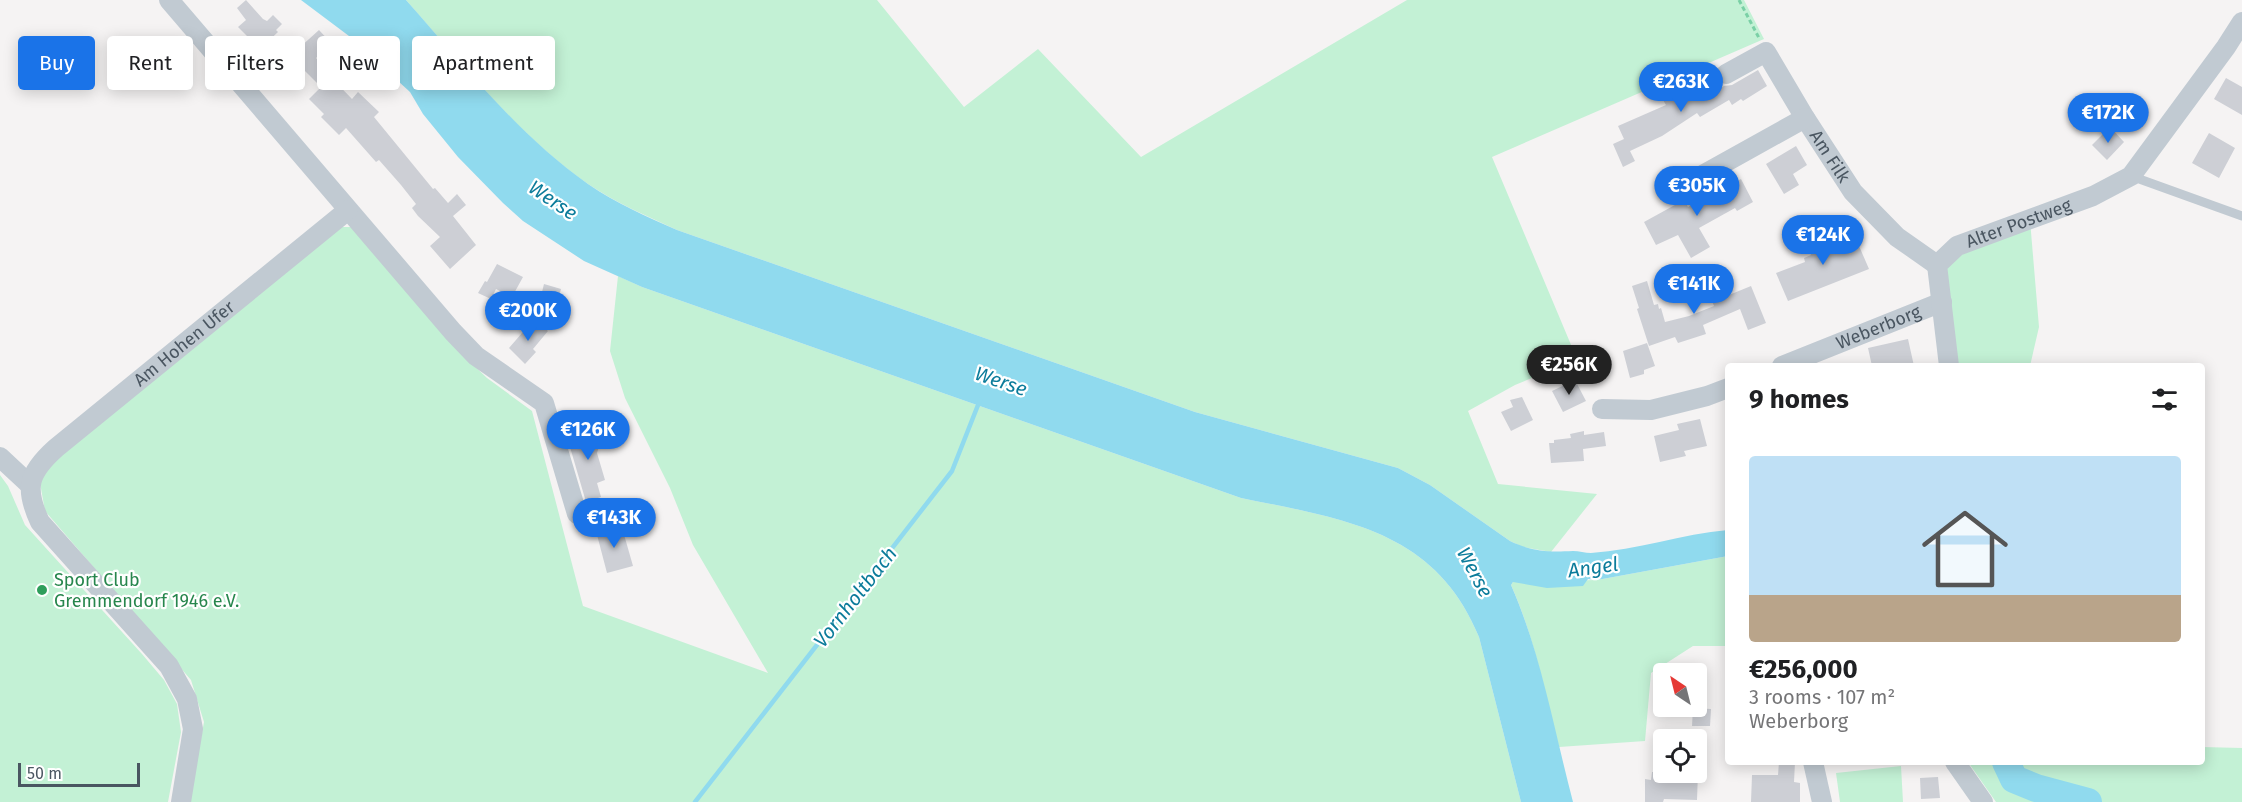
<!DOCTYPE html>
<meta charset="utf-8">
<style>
body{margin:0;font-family:"Fira Sans",sans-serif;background:#f2f2f2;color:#202124;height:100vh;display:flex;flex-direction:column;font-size:22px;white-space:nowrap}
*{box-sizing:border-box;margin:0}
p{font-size:20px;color:#757577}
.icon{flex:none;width:33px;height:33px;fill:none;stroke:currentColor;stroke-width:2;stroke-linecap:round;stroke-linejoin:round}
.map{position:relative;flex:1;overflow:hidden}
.details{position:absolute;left:1725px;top:363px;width:480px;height:402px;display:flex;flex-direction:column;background:#fff;border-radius:6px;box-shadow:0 3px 15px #0003}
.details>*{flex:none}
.hud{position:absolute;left:18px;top:36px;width:570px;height:54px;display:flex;gap:12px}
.needle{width:39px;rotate:325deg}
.fabs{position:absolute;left:1653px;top:663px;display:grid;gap:12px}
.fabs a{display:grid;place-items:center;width:54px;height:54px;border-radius:6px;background:#fff;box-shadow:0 3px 15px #0003;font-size:30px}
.scale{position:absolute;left:18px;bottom:15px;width:122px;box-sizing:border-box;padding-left:6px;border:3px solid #4a5661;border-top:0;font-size:16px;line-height:21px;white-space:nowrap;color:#4a5661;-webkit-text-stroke:4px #fff;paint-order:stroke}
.price{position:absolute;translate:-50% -51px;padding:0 14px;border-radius:21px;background:#1a73e8;color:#fff;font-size:20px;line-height:39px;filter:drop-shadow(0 2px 3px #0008)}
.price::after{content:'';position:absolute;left:50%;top:36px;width:18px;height:14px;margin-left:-9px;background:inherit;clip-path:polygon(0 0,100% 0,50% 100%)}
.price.on{background:#222;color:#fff}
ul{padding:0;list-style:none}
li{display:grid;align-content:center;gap:12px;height:318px;padding:0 24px}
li+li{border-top:2px solid #e0e0e0}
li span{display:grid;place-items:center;height:186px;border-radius:6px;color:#555}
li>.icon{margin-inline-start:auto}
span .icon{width:108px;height:108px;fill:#fffc;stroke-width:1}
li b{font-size:26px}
h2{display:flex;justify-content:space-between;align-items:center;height:72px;padding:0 24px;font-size:26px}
.pill{padding:0 21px;border-radius:6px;background:#fff;box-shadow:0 3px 15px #0003;font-size:21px;line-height:54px}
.pill.on{background:#1a73e8;color:#fff}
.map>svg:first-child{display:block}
.green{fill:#c3f1d5}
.water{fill:#90daee}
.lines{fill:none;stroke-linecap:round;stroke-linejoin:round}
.stream{stroke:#90daee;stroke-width:4.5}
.river{stroke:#90daee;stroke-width:28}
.building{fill:#cdcfd5}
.path{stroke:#7ad0a6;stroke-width:3;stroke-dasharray:4.5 3;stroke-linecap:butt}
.lane{stroke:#c1cad2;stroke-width:9}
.street{stroke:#c1cad2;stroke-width:20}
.leisure-dot{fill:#2e9e5b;stroke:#fff;stroke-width:2}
.labels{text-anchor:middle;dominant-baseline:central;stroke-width:4.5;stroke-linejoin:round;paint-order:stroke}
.street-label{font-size:18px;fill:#4a5661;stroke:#fff}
.leisure-label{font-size:18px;fill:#27864d;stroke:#fff;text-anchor:start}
.water-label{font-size:20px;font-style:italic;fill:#0c7c9b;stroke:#fff}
</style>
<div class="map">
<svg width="2242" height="802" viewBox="0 0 2242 802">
<rect width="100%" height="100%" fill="#f5f3f3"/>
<path class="green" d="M 406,0 L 877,0 L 964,107 L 1038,49 L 1141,157 L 1407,0 L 1744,0 L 1764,39 L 1492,157 L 1577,359 L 1515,385 L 1468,411 L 1498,484 L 1597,494 L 1551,552 L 1523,547 L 1510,541 L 1430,485 L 1398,468 L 1195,412 L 677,230 C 647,216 616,203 588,184 C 517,134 463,65 406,0 Z
M 2030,220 L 2039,327 L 2030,366 L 1949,366 L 1937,265 Z
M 338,227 L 351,227 L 463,355 L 487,378 L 532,411 L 583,606 L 768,673 L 693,545 L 670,488 L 625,398 L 610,351 L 618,276 L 642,287 L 1241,498 C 1342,519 1435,529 1479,637 L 1521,802 L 189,802 L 204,722 L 191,680 L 45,511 L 40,483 L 48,465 Z
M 0,475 L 8,486 L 25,525 L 142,654 L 164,680 L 177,704 L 181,732 L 168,802 L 0,802 Z
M 1728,556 L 1728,646 L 1693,646 L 1651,673 L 1645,741 L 1559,747 C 1545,693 1534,636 1511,585 L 1513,582 L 1597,580 Z
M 2202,747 L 2242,748 L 2242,802 L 2088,802 L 2036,788 L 2014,779 L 2006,762 L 2202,762 Z
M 1968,762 L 2003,762 L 2011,781 L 2036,792 L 2072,802 L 1996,802 Z
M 1901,766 L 1903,802 L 1840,802 L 1836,773 Z"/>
<path class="water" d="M 301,0 L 406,0 C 463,64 517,134 588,184 C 616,203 647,217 677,230 L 1195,412 L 1398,468 L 1430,485 L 1510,541 C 1533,552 1548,552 1573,551 C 1579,551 1585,553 1591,553 C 1637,550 1682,534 1728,530 L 1728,556 L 1597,580 L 1588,579 L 1583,586 L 1547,588 L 1513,582 L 1511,585 C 1541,653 1554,730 1573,802 L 1521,802 L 1479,637 C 1435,529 1342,519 1241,498 L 642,287 L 584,261 L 523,221 L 503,203 L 458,157 L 423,114 L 410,92 L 349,36 Z"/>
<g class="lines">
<path class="stream" d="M 695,802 L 952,471 L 980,400"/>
<path class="river" d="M 2006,762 L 2014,779 L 2036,788 L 2088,802"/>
</g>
<path class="building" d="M 246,0 L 263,19 L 267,21 L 273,15 L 282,24 L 276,30 L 278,32 L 260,49 L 238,27 L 246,20 L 237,8 Z
M 319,30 L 331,43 L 316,58 L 326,69 L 324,70 L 352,99 L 358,92 L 379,112 L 374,117 L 433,189 L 435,188 L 448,203 L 457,194 L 466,205 L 453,216 L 476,245 L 450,269 L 430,246 L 440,237 L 418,216 L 412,208 L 416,204 L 401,185 L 379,160 L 376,162 L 346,128 L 339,135 L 321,117 L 324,114 L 309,99 L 321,87 L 300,66 L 299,68 L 288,58 Z
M 1758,70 L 1767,86 L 1743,101 L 1741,99 L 1732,105 L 1729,100 L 1700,117 L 1697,113 L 1662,136 L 1630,151 L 1635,161 L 1623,167 L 1613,144 L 1624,139 L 1618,126 L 1666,105 L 1663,100 L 1692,82 L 1702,98 L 1724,86 L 1732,85 Z
M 2226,78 L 2242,87 L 2242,115 L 2214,99 Z
M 2110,127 L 2124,142 L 2107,160 L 2092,145 Z
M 2209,133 L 2235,148 L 2219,178 L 2192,163 Z
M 1796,146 L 1807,165 L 1793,174 L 1799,185 L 1784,194 L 1766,164 Z
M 1741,179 L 1753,202 L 1737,211 L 1735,208 L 1699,228 L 1710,247 L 1691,258 L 1678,235 L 1656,245 L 1644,222 L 1684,200 L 1688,207 Z
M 1839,230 L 1845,244 L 1856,239 L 1869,269 L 1788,301 L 1776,273 L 1805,262 L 1804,258 L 1811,255 L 1806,243 Z
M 497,264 L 523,277 L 512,297 L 496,289 L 491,299 L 478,293 L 485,281 L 487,282 Z
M 1647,281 L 1654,305 L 1658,304 L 1659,309 L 1661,308 L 1665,322 L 1689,316 L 1714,306 L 1710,296 L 1727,288 L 1729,295 L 1751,286 L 1766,323 L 1748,330 L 1740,309 L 1703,325 L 1706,334 L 1678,343 L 1675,337 L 1649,346 L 1637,309 L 1639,308 L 1632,286 Z
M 544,284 L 561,289 L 557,303 L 540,300 Z
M 537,322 L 548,331 L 533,349 L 536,352 L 525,364 L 509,348 L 522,333 Z
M 1908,339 L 1914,366 L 1872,366 L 1868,348 Z
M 1647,343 L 1655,366 L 1644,370 L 1644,374 L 1630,378 L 1623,351 Z
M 1575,380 L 1586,401 L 1563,412 L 1552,391 Z
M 1522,397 L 1533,420 L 1511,431 L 1501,412 L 1513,407 L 1510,400 Z
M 1700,419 L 1707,446 L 1684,451 L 1686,456 L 1660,462 L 1654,436 L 1679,430 L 1677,424 Z
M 577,426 L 603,434 L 597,453 L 605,480 L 597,483 L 601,497 L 586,502 L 570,447 Z
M 1584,431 L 1584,435 L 1604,432 L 1606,446 L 1583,449 L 1584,461 L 1551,463 L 1549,443 L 1554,443 L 1554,440 L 1571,438 L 1570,434 Z
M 641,503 L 644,515 L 623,520 L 620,508 Z
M 621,524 L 633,566 L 607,573 L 596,531 Z
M 1693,708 L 1711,709 L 1710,726 L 1692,726 Z
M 1779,762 L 1795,762 L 1794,782 L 1800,783 L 1800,802 L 1751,802 L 1752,775 L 1778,775 Z
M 1652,772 L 1698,772 L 1697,800 L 1664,799 L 1663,802 L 1645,802 L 1645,779 L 1651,780 Z
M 1938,777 L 1940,798 L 1921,799 L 1920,778 Z"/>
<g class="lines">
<path class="path" d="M 1739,0 L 1759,38"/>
<path class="lane" d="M 2131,176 L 2242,216"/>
<g class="street">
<path d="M 169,0 L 453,332 L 476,356 L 544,403 L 577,514"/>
<path id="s1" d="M 1726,74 L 1766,52 L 1805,118 L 1853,192 L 1897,237 L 1937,265"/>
<path d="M 1690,182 L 1805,118"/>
<path id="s2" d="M 1782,366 L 1942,302"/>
<path id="s3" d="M 1949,366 L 1937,265 L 1957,246 L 2093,196 L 2131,176 L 2226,47 L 2242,22"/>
<path d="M 1602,409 L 1651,410 L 1707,396 L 1728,388"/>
<path d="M 0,457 L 30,485"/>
<path d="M 1813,762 L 1822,802"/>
<path d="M 1955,762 L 1983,802"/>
<path id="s4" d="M 181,802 L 193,729 L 187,699 L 169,666 L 40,522 C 24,488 28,473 56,448 L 348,210"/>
</g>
</g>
<circle class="leisure-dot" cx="42" cy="590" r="6"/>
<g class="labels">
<g class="street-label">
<text stroke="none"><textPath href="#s1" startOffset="168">Am Filk</textPath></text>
<text stroke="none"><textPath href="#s3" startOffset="195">Alter Postweg</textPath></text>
<text stroke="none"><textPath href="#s2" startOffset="104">Weberborg</textPath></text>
<text stroke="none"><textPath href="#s4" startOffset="585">Am Hohen Ufer</textPath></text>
</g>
<g class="leisure-label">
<text x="54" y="580">Sport Club<tspan x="54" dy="21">Gremmendorf 1946 e.V.</tspan></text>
</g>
<g class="water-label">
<text transform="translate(553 200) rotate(34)">Werse</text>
<text transform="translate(1001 381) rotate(19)">Werse</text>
<text transform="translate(1593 567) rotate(-8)">Angel</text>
<text transform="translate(1475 572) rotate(62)">Werse</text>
<text transform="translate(855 597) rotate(-52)">Vornholtbach</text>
</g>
</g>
</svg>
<div class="fabs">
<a><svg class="needle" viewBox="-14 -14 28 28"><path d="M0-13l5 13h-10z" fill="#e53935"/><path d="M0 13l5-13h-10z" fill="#757577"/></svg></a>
<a><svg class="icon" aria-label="locate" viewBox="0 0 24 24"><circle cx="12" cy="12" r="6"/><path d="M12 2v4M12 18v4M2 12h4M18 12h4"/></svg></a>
</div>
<div class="scale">50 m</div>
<b class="price" style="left:1681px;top:113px">€263K</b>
<b class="price" style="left:2108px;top:144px">€172K</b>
<b class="price" style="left:1697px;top:217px">€305K</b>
<b class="price" style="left:1823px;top:266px">€124K</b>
<b class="price" style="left:1694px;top:315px">€141K</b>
<b class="price" style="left:528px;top:342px">€200K</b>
<b class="price on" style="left:1569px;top:396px">€256K</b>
<b class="price" style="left:588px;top:461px">€126K</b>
<b class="price" style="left:614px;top:549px">€143K</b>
<div class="hud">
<a class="pill on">Buy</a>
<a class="pill">Rent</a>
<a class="pill">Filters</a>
<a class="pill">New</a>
<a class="pill">Apartment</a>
</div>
<section class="details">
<h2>9 homes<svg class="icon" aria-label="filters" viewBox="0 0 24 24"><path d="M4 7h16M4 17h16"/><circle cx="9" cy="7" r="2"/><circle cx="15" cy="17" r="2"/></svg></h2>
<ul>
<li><span style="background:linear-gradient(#bfe0f5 75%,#b9a48a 0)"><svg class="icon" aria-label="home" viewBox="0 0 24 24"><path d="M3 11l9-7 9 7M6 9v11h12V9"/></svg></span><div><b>€256,000</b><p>3 rooms · 107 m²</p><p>Weberborg</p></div></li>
</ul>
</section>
</div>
